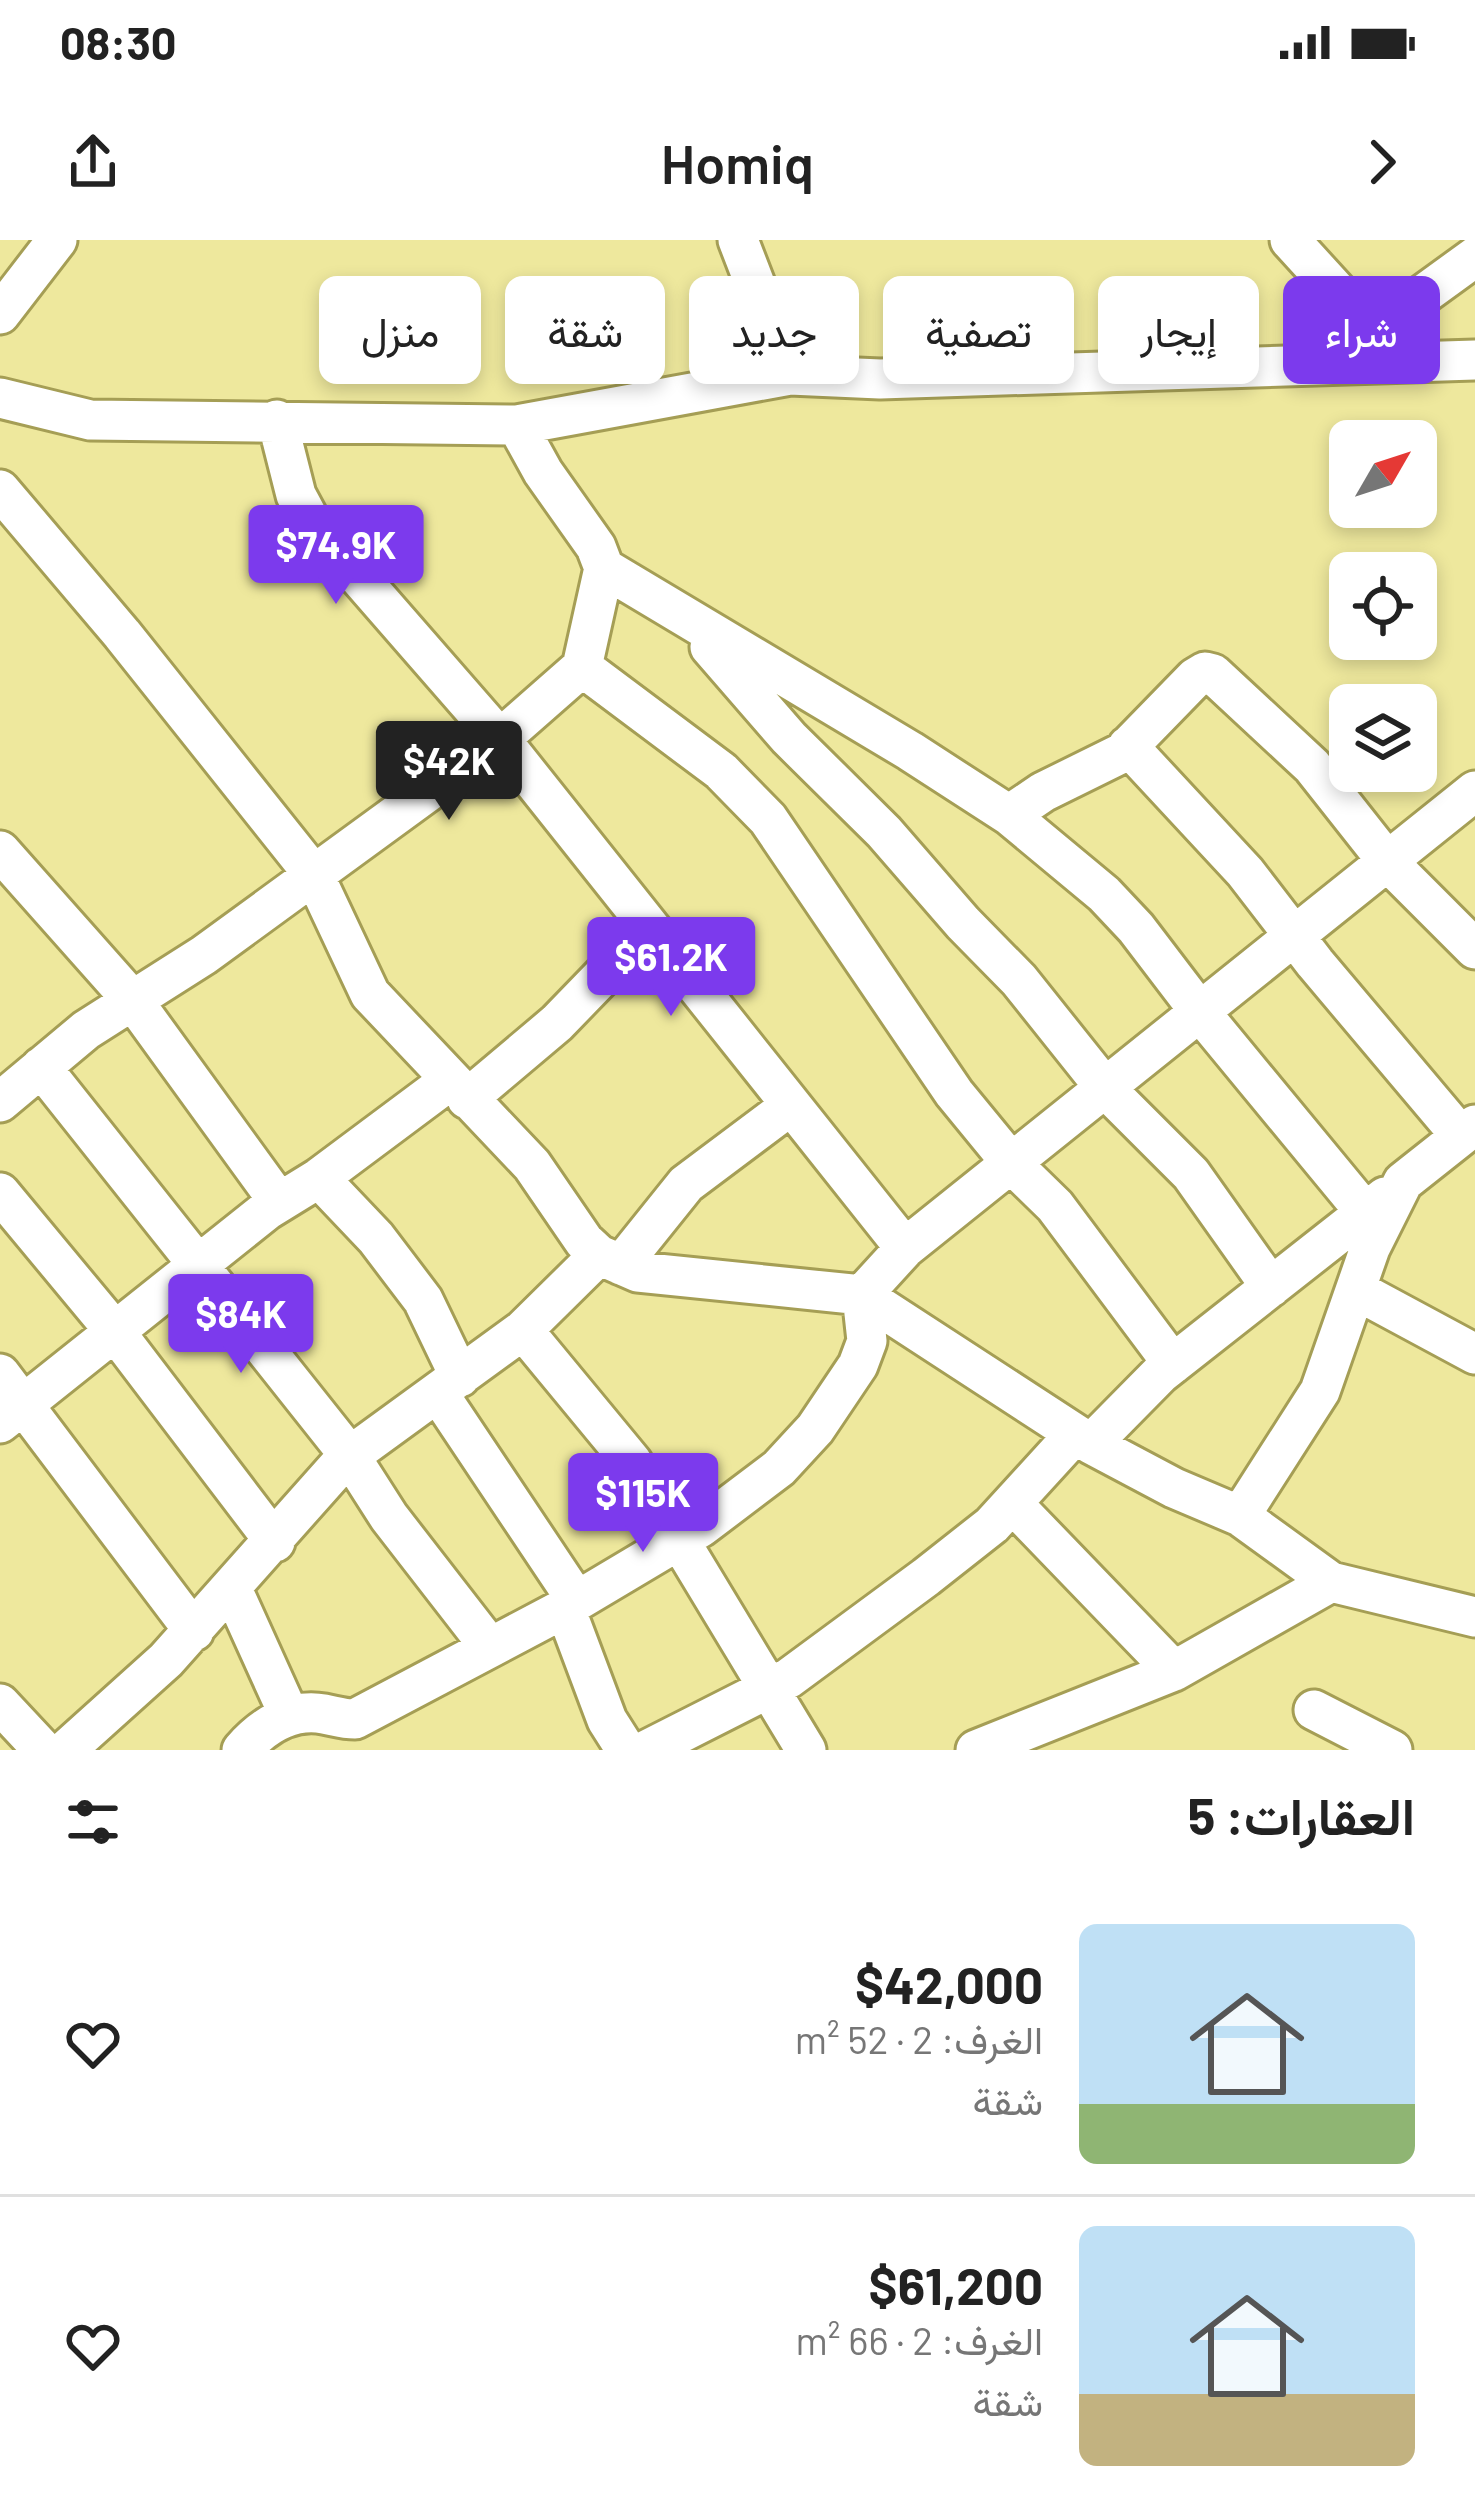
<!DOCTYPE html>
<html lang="ar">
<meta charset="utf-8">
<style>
body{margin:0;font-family:Barlow,Vazirmatn,sans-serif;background:#f6f6f6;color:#222;direction:rtl;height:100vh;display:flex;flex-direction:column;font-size:45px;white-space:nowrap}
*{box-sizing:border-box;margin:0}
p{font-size:39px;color:#767676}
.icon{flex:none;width:66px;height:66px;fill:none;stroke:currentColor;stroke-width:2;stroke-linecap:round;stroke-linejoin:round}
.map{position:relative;height:1510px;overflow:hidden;direction:ltr}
.panel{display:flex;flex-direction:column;background:#fff;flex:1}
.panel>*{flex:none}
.hud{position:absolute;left:36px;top:36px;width:1404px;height:108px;direction:rtl;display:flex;gap:24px}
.needle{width:78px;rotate:51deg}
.fabs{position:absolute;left:1329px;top:180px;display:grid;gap:24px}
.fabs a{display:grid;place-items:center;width:108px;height:108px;border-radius:18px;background:#fff;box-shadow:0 6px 18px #0003;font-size:60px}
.price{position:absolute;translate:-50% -102px;padding:0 27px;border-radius:12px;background:#7c3aed;color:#fff;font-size:39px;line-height:78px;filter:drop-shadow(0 3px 6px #0008)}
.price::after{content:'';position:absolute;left:50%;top:72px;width:36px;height:27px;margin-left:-18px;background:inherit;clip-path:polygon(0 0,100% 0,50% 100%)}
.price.on{background:#222;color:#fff}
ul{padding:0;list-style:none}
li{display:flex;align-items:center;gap:36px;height:300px;padding:0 60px}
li+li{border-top:3px solid #e0e0e0}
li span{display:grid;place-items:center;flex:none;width:336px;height:240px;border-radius:18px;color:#555}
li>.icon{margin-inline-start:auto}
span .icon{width:144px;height:144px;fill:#fffc;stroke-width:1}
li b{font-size:51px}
h2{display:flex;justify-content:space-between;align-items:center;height:144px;padding:0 60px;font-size:51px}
.chip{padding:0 42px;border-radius:18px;background:#fff;box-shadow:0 6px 18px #0003;font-size:42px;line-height:108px}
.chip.on{background:#7c3aed;color:#fff}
.status{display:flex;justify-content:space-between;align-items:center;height:84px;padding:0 60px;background:#fff;direction:ltr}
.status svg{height:33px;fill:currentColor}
header{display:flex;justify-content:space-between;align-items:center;height:156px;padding:0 60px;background:#fff;font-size:54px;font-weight:600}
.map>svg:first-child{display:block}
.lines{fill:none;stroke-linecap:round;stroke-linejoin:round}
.minor-casing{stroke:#a59e55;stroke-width:45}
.minor{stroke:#fff;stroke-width:39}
</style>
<div class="status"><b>08:30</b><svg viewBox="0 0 49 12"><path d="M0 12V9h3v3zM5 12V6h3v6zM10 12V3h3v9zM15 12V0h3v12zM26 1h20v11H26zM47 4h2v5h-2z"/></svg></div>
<header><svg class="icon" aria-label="forward" viewBox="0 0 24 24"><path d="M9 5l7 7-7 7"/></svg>Homiq<svg class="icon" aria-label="share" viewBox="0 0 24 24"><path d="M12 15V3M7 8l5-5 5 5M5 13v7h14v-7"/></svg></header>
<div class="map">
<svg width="1475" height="1510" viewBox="0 0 1475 1510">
<rect width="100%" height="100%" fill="#eee89d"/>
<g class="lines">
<g class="minor-casing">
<path id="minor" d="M 738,0 L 790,135
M 1290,0 L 1373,91 L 1385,123
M 0,74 L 57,0
M 1373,91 L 1475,17
M 0,158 L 90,180 L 517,185 L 790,135 L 880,139 L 1475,120
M 277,180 L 296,255 L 310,281 L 500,499 L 905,1008
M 0,250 L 122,394 L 314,635 L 370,754 L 532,925 L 584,1001 L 599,1015 L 638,1032 L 862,1055 L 1091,1204 L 1174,1248 L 1240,1276 L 1331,1342 L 1475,1377
M 604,328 L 910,511 L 1009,575 L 1104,654 L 1136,688 L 1200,772 L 1365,972
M 710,407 L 789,498 L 884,592 L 963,683 L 1019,740 L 1106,849 L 1191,934 L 1271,1047
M 582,427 L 721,531 L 768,579 L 954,853 L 1013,925 L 1055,966 L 1173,1124
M 1128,506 L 1245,632 L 1315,723 L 1460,895
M 1009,575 L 1043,552 L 1122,513 L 1195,438 L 1205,432 L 1213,434 L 1312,526 L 1387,621 L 1475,709
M 0,611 L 134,762 L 279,962
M 41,827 L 350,1216 L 389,1277 L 489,1406
M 467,859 L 557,783 L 648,689
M 0,862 L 86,790 L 204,715 L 500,499 L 582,427 L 604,328 L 596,307 L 543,232 L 517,185
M 319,938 L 376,998 L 423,1060 L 460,1137
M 0,953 L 113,1089 L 275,1302
M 621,1025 L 686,944 L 790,866
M 1358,1051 L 1475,1114
M 523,1090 L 632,1222 L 806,1510
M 0,1134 L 194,1391
M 438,1153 L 577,1361
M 0,1183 L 267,970 L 319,938 L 449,841
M 1091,1204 L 1160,1134 L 1385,957
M 1012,1263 L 1174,1431
M 1240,1276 L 1320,1151 L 1370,1008 L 1403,942 L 1475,885
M 232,1349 L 289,1475
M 565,1368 L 607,1480 L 626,1510
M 0,1464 L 43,1510
M 1314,1470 L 1392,1510
M 66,1510 L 166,1420 L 343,1221 L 523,1090 L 599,1015
M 242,1510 C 263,1486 291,1468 324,1474 C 335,1476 343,1479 355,1479 L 565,1368 L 701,1287 L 779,1228 L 815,1189 L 858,1125 L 867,1101 L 862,1055 L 905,1008 L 1475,551
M 647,1510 L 789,1438 L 926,1337 L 992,1285 L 1075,1194
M 976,1510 L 1174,1431 L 1331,1342"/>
</g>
<use href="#minor" class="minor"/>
</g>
</svg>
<div class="fabs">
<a><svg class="needle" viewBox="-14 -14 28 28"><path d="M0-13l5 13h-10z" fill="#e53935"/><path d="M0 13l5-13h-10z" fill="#767676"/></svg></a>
<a><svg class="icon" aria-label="locate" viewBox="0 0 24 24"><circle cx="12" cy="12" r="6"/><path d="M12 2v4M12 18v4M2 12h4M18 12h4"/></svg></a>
<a><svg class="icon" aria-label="layers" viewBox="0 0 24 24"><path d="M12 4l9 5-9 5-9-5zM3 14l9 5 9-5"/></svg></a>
</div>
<b class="price" style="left:336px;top:367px">$74.9K</b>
<b class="price on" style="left:449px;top:583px">$42K</b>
<b class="price" style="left:671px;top:779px">$61.2K</b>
<b class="price" style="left:241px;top:1136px">$84K</b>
<b class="price" style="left:643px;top:1315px">$115K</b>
<div class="hud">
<a class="chip on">شراء</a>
<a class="chip">إيجار</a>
<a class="chip">تصفية</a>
<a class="chip">جديد</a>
<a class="chip">شقة</a>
<a class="chip">منزل</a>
</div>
</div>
<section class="panel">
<h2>العقارات: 5<svg class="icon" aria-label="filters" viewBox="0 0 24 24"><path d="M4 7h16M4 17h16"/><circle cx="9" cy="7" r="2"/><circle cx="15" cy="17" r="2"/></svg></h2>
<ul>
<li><span style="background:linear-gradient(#bfe0f5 75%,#8fb573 0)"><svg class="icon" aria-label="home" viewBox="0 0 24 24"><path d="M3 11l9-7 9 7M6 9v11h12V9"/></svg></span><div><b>$42,000</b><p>الغرف: 2 · 52 m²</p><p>شقة</p></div><svg class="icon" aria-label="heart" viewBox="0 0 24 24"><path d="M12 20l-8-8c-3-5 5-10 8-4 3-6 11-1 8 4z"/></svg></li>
<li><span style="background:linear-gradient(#bfe0f5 70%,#c2b280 0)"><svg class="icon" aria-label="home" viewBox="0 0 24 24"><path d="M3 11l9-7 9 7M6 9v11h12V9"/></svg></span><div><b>$61,200</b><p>الغرف: 2 · 66 m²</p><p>شقة</p></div><svg class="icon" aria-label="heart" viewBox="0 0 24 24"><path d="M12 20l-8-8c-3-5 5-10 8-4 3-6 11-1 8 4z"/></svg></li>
</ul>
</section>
